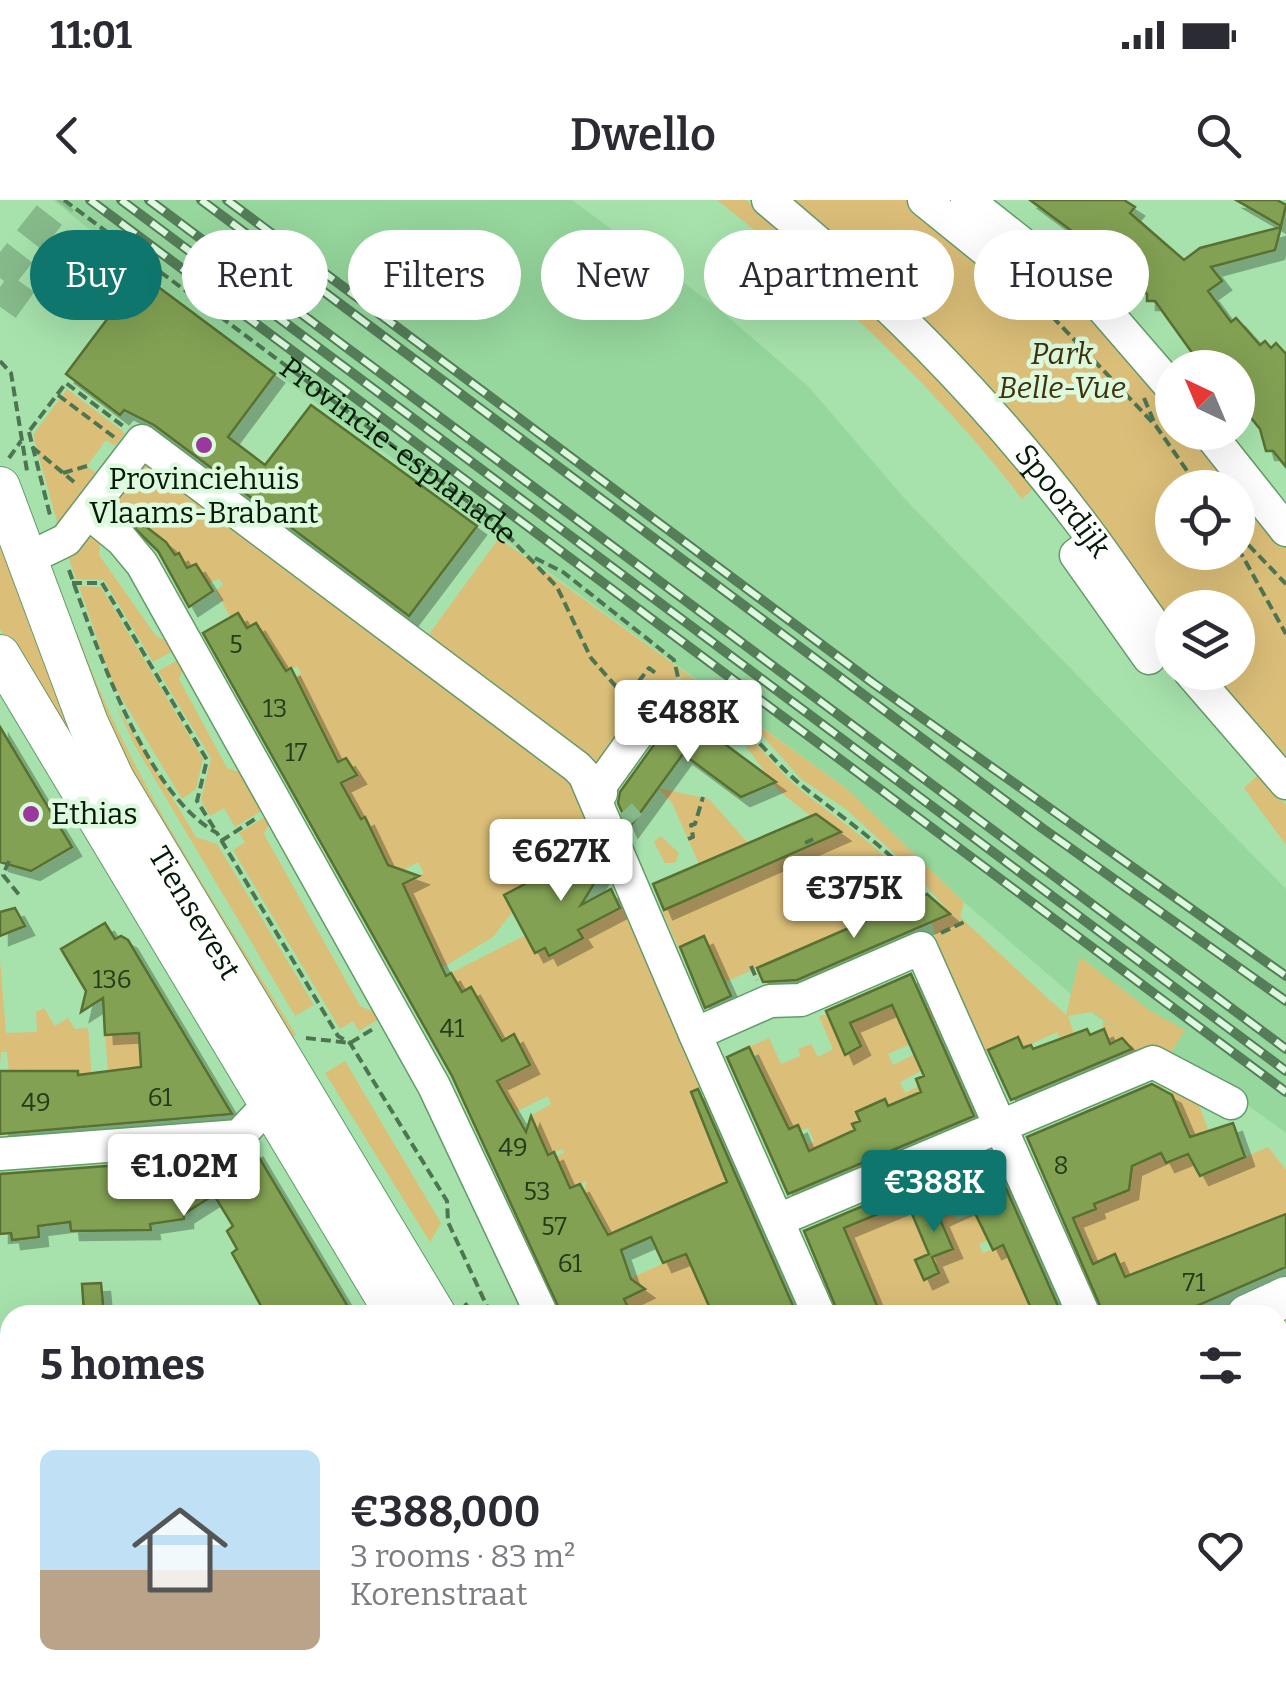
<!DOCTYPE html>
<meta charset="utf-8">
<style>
body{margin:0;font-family:Bitter,serif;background:#f7f7f7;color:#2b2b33;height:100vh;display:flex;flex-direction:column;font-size:38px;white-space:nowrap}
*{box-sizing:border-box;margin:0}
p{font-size:32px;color:#7c7c81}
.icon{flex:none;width:55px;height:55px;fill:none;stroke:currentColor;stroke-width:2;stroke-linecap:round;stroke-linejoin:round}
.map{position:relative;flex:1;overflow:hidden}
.side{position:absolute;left:0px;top:1105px;width:1288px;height:390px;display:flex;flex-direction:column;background:#fff;border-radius:30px 30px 0 0;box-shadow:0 10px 40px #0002}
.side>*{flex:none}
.hud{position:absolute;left:30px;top:30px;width:1228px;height:90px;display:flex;gap:20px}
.needle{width:65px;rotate:316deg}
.buttons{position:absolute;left:1155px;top:150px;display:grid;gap:20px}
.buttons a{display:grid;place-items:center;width:100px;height:100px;border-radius:50%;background:#fff;box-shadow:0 10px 40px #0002;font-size:50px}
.price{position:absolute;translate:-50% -85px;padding:0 22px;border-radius:10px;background:#fff;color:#222;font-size:32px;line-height:65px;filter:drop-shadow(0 2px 5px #0008)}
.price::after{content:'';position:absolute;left:50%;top:60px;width:30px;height:22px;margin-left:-15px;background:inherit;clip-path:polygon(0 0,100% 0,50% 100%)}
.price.selected{background:#0f766e;color:#fff}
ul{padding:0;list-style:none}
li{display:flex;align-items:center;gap:30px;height:250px;padding:0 40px}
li+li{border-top:2px solid #e1e1e2}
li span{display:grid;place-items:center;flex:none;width:280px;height:200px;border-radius:15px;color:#555}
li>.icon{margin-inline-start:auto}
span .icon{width:120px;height:120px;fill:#fffc;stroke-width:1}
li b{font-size:42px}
h2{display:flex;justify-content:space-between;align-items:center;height:120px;padding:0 40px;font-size:42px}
.pill{padding:0 35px;border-radius:45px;background:#fff;box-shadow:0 10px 40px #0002;font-size:35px;line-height:90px}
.pill.selected{background:#0f766e;color:#fff}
.status{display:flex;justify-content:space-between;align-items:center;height:70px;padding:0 50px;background:#fff;direction:ltr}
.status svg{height:28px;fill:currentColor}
header{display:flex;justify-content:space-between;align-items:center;height:130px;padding:0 40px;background:#fff;font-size:45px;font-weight:600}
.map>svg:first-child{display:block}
.built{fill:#96d79d}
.green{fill:#dbbe78;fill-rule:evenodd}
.building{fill:#82a153;stroke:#587030;stroke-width:2.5;filter:url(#shadow)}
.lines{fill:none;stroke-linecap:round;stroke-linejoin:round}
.minor-tunnel{stroke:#86ba8b;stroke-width:32;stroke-dasharray:32 16;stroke-linecap:butt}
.minor-casing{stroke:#639b69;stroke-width:35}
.major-casing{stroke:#639b69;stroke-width:42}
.path{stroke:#4e7552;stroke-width:4;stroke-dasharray:10 5;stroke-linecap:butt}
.minor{stroke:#fff;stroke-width:32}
.major{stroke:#fff;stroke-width:40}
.rail-casing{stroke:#547d58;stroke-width:10}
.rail{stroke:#ddfadf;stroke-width:6;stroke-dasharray:19;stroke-linecap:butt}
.poi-dot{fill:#9b389d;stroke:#ddfadf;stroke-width:4}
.labels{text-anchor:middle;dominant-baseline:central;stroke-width:9;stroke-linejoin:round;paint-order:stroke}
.number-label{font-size:25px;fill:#243c1a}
.park-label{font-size:30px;font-style:italic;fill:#40310b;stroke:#ddfadf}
.street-label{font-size:30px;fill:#041a07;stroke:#ddfadf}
.poi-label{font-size:30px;fill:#041a07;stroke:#ddfadf}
</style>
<div class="status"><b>11:01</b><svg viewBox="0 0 49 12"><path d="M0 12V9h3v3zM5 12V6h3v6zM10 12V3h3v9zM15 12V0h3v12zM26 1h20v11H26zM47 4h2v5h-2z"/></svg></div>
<header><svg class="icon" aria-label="back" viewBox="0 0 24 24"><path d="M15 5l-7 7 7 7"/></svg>Dwello<svg class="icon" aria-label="search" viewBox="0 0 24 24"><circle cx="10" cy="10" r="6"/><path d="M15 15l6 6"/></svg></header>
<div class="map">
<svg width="1286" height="1495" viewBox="0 0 1286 1495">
<defs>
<filter id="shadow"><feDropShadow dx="9" dy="9" stdDeviation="0" flood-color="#0004"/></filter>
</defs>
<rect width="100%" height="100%" fill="#a7e2ac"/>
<path class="built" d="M 53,0 L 572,0 L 719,109 L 809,187 L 905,299 L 1286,689 L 1286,933 L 1223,887 L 1165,863 L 1095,815 L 964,702 L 847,589 L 196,115 Z"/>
<path class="green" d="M 717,0 L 746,0 L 819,61 L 920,158 L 1035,287 L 1022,299 C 941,192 823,82 717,0 Z
M 793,0 L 953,0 L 1086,102 L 1172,203 L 1172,232 L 1197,233 L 1286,344 L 1286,559 L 1211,473 L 1238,472 L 1238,408 L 1172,408 L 1172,422 L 1029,233 ZM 1172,288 L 1238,288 L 1238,352 L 1172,352 Z
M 67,189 L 125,233 L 115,246 L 106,240 L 87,266 L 102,278 L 59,329 L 33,235 Z
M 141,259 L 576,586 L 610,660 L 604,663 L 596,647 L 505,695 L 513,711 L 493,737 L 442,768 L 403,685 L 424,673 L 418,662 L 398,673 L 370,642 L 376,638 L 365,618 L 354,622 L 351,600 L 341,583 L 356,574 L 346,558 L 326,568 L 301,519 L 315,511 L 310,501 L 280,484 L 301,473 L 297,466 L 282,474 L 257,423 L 247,428 L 238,413 L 230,417 L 216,390 L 223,385 L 219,379 L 207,384 L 196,364 L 187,368 L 166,342 L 111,299 Z
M 0,316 L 256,859 L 0,429 Z
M 90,332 L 114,346 L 100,345 L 99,355 L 156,436 L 180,447 L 153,462 L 104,380 L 76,379 L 68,356 Z
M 499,338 L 847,589 L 964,702 L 960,717 L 1066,815 L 1080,757 L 1152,812 L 1185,830 L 1165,862 L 1131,859 L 1122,838 L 1110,844 L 1102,824 L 1104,821 L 1133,839 L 1092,812 L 1068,816 L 1075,836 L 1061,842 L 1057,832 L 1023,848 L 1018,837 L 976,856 L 949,796 L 932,722 L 950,713 L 911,669 L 847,610 L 801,579 L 759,532 L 680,479 L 685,473 L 655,493 L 600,567 L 427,437 Z
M 79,386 L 101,387 L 203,559 L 196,589 L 182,599 L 112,482 Z
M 77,432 C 128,577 217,704 296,835 L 284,842 L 141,602 L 69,435 Z
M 185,456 L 196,475 L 182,472 L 179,479 L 227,568 L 251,576 L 268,607 L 235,627 L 224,608 L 210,616 L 201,600 L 211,558 L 158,471 Z
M 687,500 C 725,498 768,561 794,584 C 821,609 910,665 918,698 L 725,782 L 705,737 L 678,747 L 662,711 L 834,635 L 778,590 L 743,542 L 701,506 L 682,506 Z
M 115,503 L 196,637 L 217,644 L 314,805 L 295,816 L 134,544 Z
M 1258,575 L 1286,605 L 1286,645 L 1244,588 Z
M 658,588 L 709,599 L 748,643 L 699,664 L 672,603 Z
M 271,613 L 281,629 L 268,626 L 264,634 L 360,806 L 384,816 L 359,831 L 353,821 L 340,829 L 233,650 L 245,642 L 239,633 Z
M 661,636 L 679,653 L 675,663 L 665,663 L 654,642 Z
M 629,703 L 709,884 L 691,893 L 719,964 L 731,980 L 572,1051 L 568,1043 L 605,1026 L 601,1018 L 573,995 L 584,991 L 587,981 L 570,988 L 556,956 L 564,953 L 563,949 L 547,955 L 530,916 L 551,904 L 548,896 L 515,912 L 492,884 L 529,865 L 507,838 L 463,861 L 493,826 L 472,788 L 462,792 L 451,773 L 526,735 L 536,753 Z
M 0,760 L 6,833 L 37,832 L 36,812 L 44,808 L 55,826 L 68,818 L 75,829 L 88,828 L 92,880 L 79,881 L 78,871 L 51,882 L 48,870 L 26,876 L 25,869 L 9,873 L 7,852 L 1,852 L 0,866 Z
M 892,804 L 916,813 L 935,805 L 940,815 L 904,830 L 910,844 L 888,854 L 893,865 L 915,854 L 923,870 L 900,882 L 905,893 L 923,884 L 932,906 L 888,906 L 885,899 L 852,925 L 855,932 L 809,965 L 803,947 L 814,941 L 808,928 L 801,930 L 798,925 L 788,929 L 781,911 L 771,903 L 776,900 L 770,898 L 758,858 L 749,847 L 769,838 L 781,864 L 800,856 L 798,849 L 811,844 L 818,857 L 833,849 L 819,816 Z
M 104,819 L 138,826 L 140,847 L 172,845 L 187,870 L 108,872 Z
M 345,861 L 441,1023 L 430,1042 L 325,873 Z
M 1171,879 L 1194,892 L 1208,929 L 1161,952 L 1167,963 L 1188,954 L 1201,976 L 1268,947 L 1286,970 L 1286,1014 L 1174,1060 L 1159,1074 L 1154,1064 L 1141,1070 L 1144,1080 L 1138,1083 L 1134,1073 L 1085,1092 L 1073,1064 L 1089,1056 L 1073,1018 L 1096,1009 L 1091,995 L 1179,911 L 1169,886 L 1159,890 L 1157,885 Z
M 907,1002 L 931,1058 L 953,1048 L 948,1037 L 938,1041 L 923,1006 L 950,1006 L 957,1020 L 977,1012 L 988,1040 L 979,1044 L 983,1053 L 1008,1042 L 1011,1049 L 1006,1052 L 1034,1093 L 1026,1097 L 1032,1112 L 881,1115 L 842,1026 Z
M 718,1039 L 718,1115 L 629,1115 L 630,1110 L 602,1115 L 600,1110 L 637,1093 L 638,1085 L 631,1078 Z
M 20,1485 L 25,1495 L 33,1491 L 31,1485 L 50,1485 L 53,1489 L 84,1485 L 88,1495 L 20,1495 Z
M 120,1485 L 164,1485 L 167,1495 L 122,1495 Z
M 187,1485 L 337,1485 L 338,1495 L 262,1495 L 261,1491 L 189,1495 Z
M 959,1485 L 1069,1485 L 1070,1491 L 1100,1485 L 1101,1495 L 967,1495 L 957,1491 Z"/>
<path class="building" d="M 1030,0 L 1124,0 L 1135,7 L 1130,13 L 1184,60 L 1200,48 L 1281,27 L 1275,50 L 1211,67 L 1222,81 L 1208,91 L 1231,122 L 1236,118 L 1260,145 L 1265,141 L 1271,148 L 1276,143 L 1286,154 L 1286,267 L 1273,251 L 1266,251 L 1260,229 L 1238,202 L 1238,168 L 1203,168 L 1155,101 L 1147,101 L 1147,94 L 1119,66 Z
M 1236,0 L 1277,0 L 1286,5 L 1281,26 Z
M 141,74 L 275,174 L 228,237 L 265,265 L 311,205 L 477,326 L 409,416 L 154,225 L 124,210 L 120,215 L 66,174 Z
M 118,305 L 166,342 L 175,355 L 179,353 L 187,368 L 196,364 L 213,391 L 189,407 L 158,351 L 115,309 Z
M 238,413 L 247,428 L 256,423 L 286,471 L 291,468 L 338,562 L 346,558 L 357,575 L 341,583 L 361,619 L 365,617 L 388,665 L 419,676 L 403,684 L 446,776 L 451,773 L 462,792 L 471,787 L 502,841 L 514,834 L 530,865 L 497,881 L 526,932 L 531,916 L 548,955 L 554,952 L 570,988 L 580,984 L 608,1035 L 727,982 L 691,892 L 698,889 L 797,1115 L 713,1115 L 686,1054 L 663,1063 L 651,1037 L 621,1050 L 631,1079 L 645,1089 L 624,1099 L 632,1115 L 562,1115 L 452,876 L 203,433 Z
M 679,510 L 776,582 L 741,597 L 683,554 L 629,628 L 618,603 L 620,592 Z
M 0,527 L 72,647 L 31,671 L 0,662 Z
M 816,614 L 841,632 L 664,710 L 653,684 Z
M 594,648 L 603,669 L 581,705 L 611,689 L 620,708 L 578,730 L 583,738 L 549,756 L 545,748 L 535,753 L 504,695 Z
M 927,694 L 950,714 L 797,780 L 763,782 L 757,768 Z
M 15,708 L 25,726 L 0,736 L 0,712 Z
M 105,723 L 115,739 L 121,736 L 128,740 L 232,914 L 0,934 L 0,871 L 78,871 L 78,875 L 141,867 L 139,833 L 105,835 L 103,798 L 81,812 L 86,791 L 61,749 Z
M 704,736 L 731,796 L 705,808 L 680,747 Z
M 911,774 L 974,916 L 788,994 L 727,857 L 749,847 L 789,929 L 798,925 L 809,951 L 855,930 L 852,924 L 860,921 L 856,912 L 885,899 L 888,906 L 921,892 L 916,879 L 924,876 L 892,805 L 850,823 L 861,846 L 845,855 L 826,811 Z
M 1087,829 L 1090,835 L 1104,829 L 1110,844 L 1122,838 L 1132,849 L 1011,900 L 988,850 L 1018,837 L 1023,848 L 1031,845 L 1033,849 Z
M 1152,884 L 1172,895 L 1190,937 L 1233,923 L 1245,957 L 1200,976 L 1188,954 L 1166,963 L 1161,953 L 1132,966 L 1129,990 L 1094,1004 L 1096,1009 L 1073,1018 L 1093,1064 L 1115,1054 L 1125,1077 L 1286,1014 L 1286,1067 L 1176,1115 L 1104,1115 L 1027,937 Z
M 254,949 L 353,1115 L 266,1115 L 232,1053 L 237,1049 L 227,1031 L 233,1026 L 214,995 L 184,1014 L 184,1019 L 150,1024 L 151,1030 L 71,1031 L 70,1022 L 38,1026 L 39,1037 L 12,1040 L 11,1033 L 0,1034 L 0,974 L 240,956 Z
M 990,952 L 1062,1115 L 1034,1115 L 1003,1045 L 993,1050 L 970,1003 L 939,1017 L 953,1049 L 932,1057 L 939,1073 L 924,1080 L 915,1060 L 929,1054 L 907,1002 L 844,1028 L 881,1115 L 839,1115 L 804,1031 Z
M 101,1083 L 104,1114 L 84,1113 L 82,1084 Z"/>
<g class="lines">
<path class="minor-tunnel" d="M 0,78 L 61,0
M 0,87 L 25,105
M 620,614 L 630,625"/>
<g class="minor-casing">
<g id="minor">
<path id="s2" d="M 768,0 C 882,94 988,201 1078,319 C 1111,362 1140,407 1172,450"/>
<path d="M 924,0 L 993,56"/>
<path d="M 967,0 L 1101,106 L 1172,188"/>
<path d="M 1208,232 L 1286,330"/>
<path d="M 89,313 L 122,340 L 142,364 L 434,886 L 542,1115"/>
<path d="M 1094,341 L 1076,355 L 1149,458"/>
<path d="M 29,358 L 66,340 L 142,241 L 577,567 L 601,593"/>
<path d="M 1190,472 L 1286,583"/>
<path d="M 587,581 L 695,834 L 770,801 L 801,800 L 921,748 L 1084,1115"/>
<path d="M 598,589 L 662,500"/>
<path d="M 695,834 L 819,1115"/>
<path d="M 0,954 L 239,936 L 269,904"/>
<path d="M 778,1020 L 1153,862 L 1231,903"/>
<path d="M 1278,1422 L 1286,1442"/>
<path d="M 0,1424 L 10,1424"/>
<path d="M 698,1485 L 700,1495"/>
<path d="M 806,1485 L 821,1495"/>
<path d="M 528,1495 L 537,1485"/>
</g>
</g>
<g class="major-casing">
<g id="major">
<path id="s3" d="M 0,287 L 88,523 L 114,579 L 436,1115"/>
<path d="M 0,455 L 396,1115"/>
<path d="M 1247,1115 L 1286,1097"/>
<path d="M 587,1485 L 589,1495"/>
<path d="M 631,1485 L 634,1495"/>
</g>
</g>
<g class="path">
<path id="s1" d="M 64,0 L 494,321 L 557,387 L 591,458 L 626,498 L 649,468 L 658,475"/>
<path d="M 1011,73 L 1156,226 L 1199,288"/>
<path d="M 0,161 L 11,173 L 27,271"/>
<path d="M 58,195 L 114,237"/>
<path d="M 1144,198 L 1154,222"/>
<path d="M 30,230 L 66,183 L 123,226"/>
<path d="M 29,232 L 51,319"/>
<path d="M 32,247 L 74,282"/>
<path d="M 9,258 L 21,241"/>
<path d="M 63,273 L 87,266"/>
<path d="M 1238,334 L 1286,384"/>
<path d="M 1238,348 L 1286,434"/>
<path d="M 535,358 L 563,372 L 674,460 L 678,477"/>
<path d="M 69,370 C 96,445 145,594 217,633 L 338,836 L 350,843 L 447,1001 L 448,1022 L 491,1115"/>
<path d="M 72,383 L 102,383 L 207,560 L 197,601 L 214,628"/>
<path d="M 688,491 C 737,507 763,553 800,584 C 823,604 920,669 921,696"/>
<path d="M 688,639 L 693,637 L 691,625 L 695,624 L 703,597"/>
<path d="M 221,641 L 255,619"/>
<path d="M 805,643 L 813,639"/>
<path d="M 9,661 L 3,675 L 21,697"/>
<path d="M 941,733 L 966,721"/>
<path d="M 751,766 L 757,780"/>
<path d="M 306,838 L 350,843 L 373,829"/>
<path d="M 465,1103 L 473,1115"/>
<path d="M 668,1485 L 669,1495"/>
</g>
<use href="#minor" class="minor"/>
<use href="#major" class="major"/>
<g class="rail-casing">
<path id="rail" d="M 90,0 L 1286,892
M 121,0 L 1286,871
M 149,0 L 1286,849
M 201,0 L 1042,628 L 1286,801
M 227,0 L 873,483 L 1286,776"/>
</g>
<use href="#rail" class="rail"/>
</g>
<g class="poi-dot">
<circle cx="204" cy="245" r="10"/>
<circle cx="31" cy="614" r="10"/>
</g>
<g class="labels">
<g class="number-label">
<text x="236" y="445">5</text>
<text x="275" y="509">13</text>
<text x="296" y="553">17</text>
<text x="112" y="780">136</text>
<text x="452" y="829">41</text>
<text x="160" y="898">61</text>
<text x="36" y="903">49</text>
<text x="513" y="948">49</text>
<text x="1061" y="966">8</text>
<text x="537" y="992">53</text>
<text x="554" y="1027">57</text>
<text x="570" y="1064">61</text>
<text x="1194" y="1083">71</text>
</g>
<g class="park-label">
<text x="1062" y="154">Park<tspan x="1062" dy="34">Belle-Vue</tspan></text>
</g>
<g class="street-label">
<text stroke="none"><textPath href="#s1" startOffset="418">Provincie-esplanade</textPath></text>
<text stroke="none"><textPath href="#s2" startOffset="422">Spoordijk</textPath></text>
<text stroke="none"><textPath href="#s3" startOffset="470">Tiensevest</textPath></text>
</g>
<g class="poi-label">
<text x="204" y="279">Provinciehuis<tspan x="204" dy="34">Vlaams-Brabant</tspan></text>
<text x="51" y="614" text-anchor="start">Ethias</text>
</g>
</g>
</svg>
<div class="buttons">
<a><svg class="needle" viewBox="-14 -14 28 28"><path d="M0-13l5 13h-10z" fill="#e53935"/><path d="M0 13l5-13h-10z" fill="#7c7c81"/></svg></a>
<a><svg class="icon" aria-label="locate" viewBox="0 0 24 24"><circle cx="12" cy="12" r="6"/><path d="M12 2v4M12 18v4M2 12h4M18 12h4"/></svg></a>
<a><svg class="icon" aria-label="layers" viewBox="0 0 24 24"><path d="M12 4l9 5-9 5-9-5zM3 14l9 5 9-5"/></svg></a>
</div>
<b class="price" style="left:688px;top:565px">€488K</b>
<b class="price" style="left:561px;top:704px">€627K</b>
<b class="price" style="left:854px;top:741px">€375K</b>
<b class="price" style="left:184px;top:1019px">€1.02M</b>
<b class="price selected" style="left:934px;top:1035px">€388K</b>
<div class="hud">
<a class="pill selected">Buy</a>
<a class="pill">Rent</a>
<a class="pill">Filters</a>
<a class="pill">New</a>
<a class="pill">Apartment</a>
<a class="pill">House</a>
</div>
<section class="side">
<h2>5 homes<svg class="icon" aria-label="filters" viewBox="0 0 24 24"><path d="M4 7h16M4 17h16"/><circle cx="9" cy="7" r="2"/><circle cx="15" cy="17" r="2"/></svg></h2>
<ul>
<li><span style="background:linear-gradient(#bfe0f5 60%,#b9a48a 0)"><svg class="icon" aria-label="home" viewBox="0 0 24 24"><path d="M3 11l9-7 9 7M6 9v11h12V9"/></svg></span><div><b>€388,000</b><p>3 rooms · 83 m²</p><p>Korenstraat</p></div><svg class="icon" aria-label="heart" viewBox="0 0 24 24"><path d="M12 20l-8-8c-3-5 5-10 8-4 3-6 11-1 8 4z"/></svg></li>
</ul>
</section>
</div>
